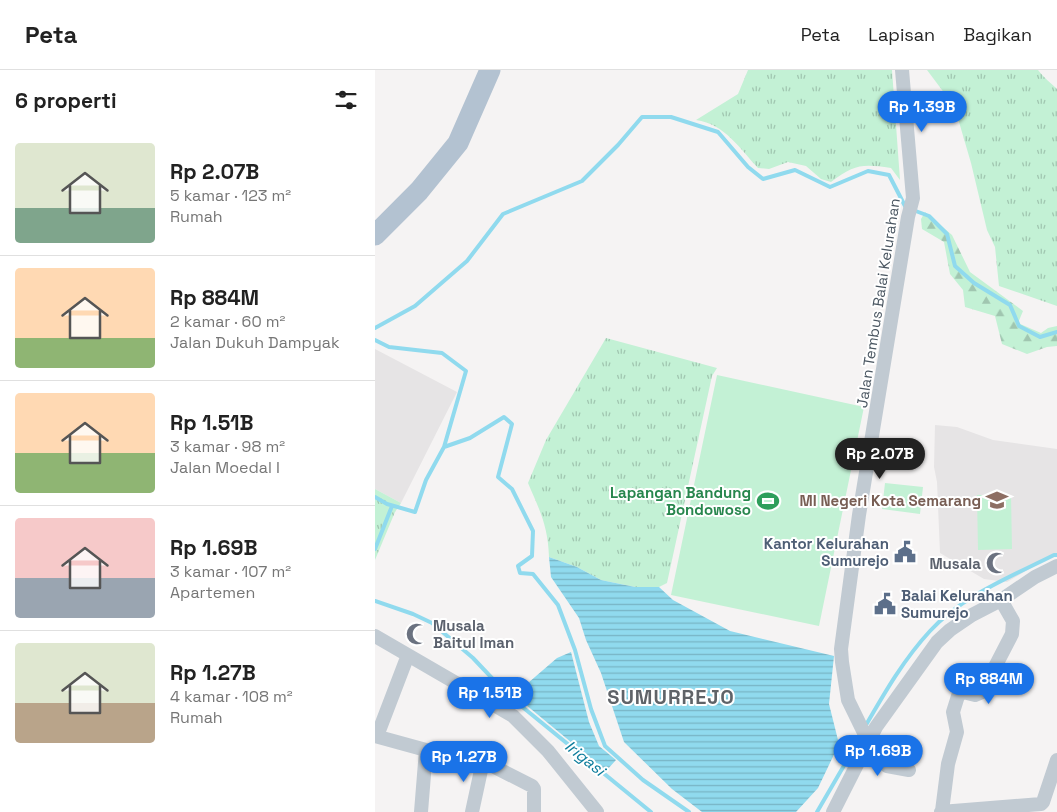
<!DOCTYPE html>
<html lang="id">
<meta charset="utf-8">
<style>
body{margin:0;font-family:"Space Grotesk",sans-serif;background:#f6f6f6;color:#222;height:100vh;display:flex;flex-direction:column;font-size:19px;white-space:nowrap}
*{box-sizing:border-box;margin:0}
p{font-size:16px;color:#767676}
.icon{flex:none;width:28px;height:28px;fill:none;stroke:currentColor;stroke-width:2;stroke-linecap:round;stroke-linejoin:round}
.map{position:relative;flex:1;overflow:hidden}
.sheet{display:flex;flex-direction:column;background:#fff;width:375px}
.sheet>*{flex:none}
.price{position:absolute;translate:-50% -42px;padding:0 11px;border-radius:18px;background:#1a73e8;color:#fff;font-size:16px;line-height:32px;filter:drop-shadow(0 1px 2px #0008)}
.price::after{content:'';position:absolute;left:50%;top:30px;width:15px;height:11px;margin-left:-8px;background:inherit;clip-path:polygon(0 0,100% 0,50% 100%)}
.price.active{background:#222;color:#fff}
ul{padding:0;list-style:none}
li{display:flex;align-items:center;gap:15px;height:125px;padding:0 15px}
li+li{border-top:1px solid #e0e0e0}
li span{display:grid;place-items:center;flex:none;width:140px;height:100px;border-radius:5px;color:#555}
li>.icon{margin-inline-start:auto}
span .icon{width:60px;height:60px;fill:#fffc;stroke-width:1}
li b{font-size:21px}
h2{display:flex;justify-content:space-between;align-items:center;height:60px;padding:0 15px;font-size:21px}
header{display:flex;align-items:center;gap:30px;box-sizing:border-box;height:70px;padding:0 25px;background:#fff;border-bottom:1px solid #e0e0e0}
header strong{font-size:24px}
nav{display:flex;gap:28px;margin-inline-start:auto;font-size:18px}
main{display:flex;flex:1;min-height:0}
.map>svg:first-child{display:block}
.education{fill:#e6e4e5}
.grass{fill:url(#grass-tufts)}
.forest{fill:url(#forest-firs)}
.pitch{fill:#c3f1d5}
.water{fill:url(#water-rules)}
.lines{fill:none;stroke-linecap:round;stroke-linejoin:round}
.stream{stroke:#90daee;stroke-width:4}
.street{stroke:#c1cad2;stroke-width:14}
.primary{stroke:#b3c2d1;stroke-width:21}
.labels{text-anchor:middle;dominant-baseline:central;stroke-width:4;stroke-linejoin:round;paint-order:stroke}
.street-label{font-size:15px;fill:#4a5661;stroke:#fff}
.leisure-label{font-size:15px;font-weight:bold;fill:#27864d;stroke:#fff;text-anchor:end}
.education-label{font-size:15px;font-weight:bold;fill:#785e54;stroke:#fff;text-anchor:end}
.service-label{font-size:15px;font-weight:bold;fill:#4e5e75;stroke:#fff;text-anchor:end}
.worship-label{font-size:15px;font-weight:bold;fill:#5b616d;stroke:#fff;text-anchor:end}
.water-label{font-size:16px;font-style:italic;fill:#0c7c9b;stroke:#fff}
.district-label{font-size:20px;font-weight:bold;letter-spacing:1px;fill:#5f6368;stroke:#fff}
</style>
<header>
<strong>Peta</strong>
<nav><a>Peta</a><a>Lapisan</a><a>Bagikan</a></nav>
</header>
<main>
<section class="sheet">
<h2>6 properti<svg class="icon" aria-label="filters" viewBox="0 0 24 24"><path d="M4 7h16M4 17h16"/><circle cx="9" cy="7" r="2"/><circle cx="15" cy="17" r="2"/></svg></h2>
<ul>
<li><span style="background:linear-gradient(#dfe7d0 65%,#7fa58c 0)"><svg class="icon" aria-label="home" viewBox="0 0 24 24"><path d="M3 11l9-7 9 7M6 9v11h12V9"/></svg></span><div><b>Rp 2.07B</b><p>5 kamar · 123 m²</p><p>Rumah</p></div></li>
<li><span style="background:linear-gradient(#ffd9b3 70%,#8fb573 0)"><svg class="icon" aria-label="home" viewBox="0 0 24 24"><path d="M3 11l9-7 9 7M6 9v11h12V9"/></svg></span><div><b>Rp 884M</b><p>2 kamar · 60 m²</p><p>Jalan Dukuh Dampyak</p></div></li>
<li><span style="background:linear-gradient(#ffd9b3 60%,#8fb573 0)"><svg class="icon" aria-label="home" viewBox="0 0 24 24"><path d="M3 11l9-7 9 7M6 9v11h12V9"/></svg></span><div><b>Rp 1.51B</b><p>3 kamar · 98 m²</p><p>Jalan Moedal I</p></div></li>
<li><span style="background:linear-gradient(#f6c9c9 60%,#9aa5b1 0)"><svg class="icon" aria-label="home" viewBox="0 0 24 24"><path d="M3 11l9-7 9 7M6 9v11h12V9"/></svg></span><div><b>Rp 1.69B</b><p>3 kamar · 107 m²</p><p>Apartemen</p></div></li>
<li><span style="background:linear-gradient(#dfe7d0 60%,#b9a48a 0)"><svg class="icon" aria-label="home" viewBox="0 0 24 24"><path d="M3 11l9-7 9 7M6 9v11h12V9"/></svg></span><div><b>Rp 1.27B</b><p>4 kamar · 108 m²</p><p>Rumah</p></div></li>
</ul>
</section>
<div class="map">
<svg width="682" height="742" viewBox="0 0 682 742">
<defs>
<pattern id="grass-tufts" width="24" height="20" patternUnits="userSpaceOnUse" patternTransform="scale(1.25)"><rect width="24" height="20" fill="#c3f1d5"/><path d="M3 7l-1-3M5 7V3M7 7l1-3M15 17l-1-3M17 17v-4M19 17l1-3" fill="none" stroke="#a0c6b0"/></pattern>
<pattern id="forest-firs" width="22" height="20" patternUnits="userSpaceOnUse" patternTransform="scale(1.25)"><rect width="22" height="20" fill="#c3f1d5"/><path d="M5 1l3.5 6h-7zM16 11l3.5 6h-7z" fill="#a0c6b0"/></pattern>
<pattern id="water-rules" width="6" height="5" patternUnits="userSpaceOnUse" patternTransform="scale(1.25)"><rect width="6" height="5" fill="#90daee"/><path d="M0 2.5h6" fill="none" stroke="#78b4c4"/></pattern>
</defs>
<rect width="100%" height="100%" fill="#f5f3f3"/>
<path class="education" d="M 0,279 L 82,322 L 26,433 L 0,419 Z
M 560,355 L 582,357 L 618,370 L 682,379 L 682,485 L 678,485 L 632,512 L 609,509 L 565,483 L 562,412 L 559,397 Z"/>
<path class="grass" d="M 373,0 L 517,0 L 525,110 L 516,98 C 487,94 480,94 456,112 L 446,109 L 431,96 L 413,92 L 394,99 L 383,98 C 365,79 350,54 321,50 L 363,24 Z
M 552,0 L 663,0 C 668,7 676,13 682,19 L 682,236 L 624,216 L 620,177 L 612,160 L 596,93 L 584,52 L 570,24 Z
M 231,268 L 342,298 L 337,306 L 292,513 L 284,517 L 260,517 L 226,510 L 202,497 L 174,487 C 173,456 165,441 153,413 L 171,370 Z
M 0,419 L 26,433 L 20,442 L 0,490 Z"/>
<path class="forest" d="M 550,142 L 577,165 L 595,202 L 648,241 L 643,253 L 666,263 L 673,258 L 682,256 L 682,276 L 672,277 L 652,284 L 627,274 L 620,246 L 590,237 L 588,220 L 575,204 L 569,172 L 547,159 L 546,149 Z"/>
<path class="pitch" d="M 342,305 L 489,337 L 444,556 L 296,525 Z
M 510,413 L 548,417 L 545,444 L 507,439 Z
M 602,425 L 636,425 L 637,479 L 603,480 Z"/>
<path class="water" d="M 174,487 L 202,497 L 226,510 L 260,517 L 284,517 L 298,530 L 355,561 L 459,586 L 454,634 L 464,674 L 443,718 L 421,742 L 327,742 L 297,719 L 249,672 L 226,603 L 211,570 L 204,548 L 176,507 Z
M 196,582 L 214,652 L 224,676 L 241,690 L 231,701 L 139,625 L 182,588 Z"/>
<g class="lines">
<path class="stream" d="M 538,140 L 554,146 L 572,164 L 580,196 L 599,213 L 635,235 L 644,256 L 665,267 L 682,262
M 0,258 L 40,236 L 92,191 L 128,144 L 207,111 L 243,75 L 267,47 L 296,47 L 343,62 L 373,97 L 388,109 L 420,100 L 455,117 L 493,101 L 514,105 L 531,138
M 0,270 L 14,277 L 67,283 L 91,301 L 69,377
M 0,427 L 12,434 L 40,442 L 51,410 L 69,377 L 95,368 L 129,347 L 137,354 L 123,407 L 137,419 L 158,461 L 157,486 L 143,496 L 145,503 L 158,504 L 183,535 L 200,580 L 216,639 L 230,676 L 268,710 L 314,742
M 0,479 L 17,436
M 0,531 L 38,544 L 57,553 L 98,588 L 134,626 L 276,742
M 491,655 C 510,622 529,589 555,561 C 587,526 637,506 679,485 L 682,485
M 442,742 L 485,668"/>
<path class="street" d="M 0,566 L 138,646 L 173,681 L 222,742
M 0,666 L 51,680 L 108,691 L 157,716 L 159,719 L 159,742
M 2,666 L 33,585
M 494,673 L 473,630 L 467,592 L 466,579 L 484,445 L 533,147 L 538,128 L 527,0
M 492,676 L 512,696 L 534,700
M 567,741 L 573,694 L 582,662 L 578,642 L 583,626 L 588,622 L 600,625 L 607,622 L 637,564 L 638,551 L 626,530
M 46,742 L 51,680
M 97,742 L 108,691
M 458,742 L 501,657 L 562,572 L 575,560 L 597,545 L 626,530 L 660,507 L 682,496
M 566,742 L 666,734 L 668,732 L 682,690"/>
<path class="primary" d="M 0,165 L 44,121 L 83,73 L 115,0"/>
</g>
<defs>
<g id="school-bare" transform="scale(1.725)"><path d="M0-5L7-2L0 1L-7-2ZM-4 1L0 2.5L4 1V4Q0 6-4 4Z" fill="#8d6e63" stroke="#fff" stroke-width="2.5" paint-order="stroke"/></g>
<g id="stadium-bare" transform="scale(1.725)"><path d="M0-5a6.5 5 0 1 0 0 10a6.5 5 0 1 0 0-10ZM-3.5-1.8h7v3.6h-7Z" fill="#2e9e5b" stroke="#fff" stroke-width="2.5" paint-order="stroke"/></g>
<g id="civic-bare" transform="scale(1.725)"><path d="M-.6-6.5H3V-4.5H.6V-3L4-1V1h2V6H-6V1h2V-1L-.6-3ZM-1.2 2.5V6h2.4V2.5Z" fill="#5c6f8a" stroke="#fff" stroke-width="2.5" paint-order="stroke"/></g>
<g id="mosque-bare" transform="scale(1.725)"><path d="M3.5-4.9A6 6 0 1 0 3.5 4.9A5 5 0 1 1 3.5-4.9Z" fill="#6b7280" stroke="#fff" stroke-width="2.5" paint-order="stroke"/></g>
</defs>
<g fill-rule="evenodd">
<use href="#school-bare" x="622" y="430"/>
<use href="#stadium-bare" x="393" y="431"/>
<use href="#civic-bare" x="530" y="482"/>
<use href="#mosque-bare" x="622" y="493"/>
<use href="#civic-bare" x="510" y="534"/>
<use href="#mosque-bare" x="42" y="564"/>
</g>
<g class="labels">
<g class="street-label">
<text transform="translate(503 233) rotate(-81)">Jalan Tembus Balai Kelurahan</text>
</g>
<g class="leisure-label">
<text x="376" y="422">Lapangan Bandung<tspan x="376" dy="17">Bondowoso</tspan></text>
</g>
<g class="education-label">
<text x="606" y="430">MI Negeri Kota Semarang</text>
</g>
<g class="service-label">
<text x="514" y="473">Kantor Kelurahan<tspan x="514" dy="17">Sumurejo</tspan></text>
<text x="526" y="525" text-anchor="start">Balai Kelurahan<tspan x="526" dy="17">Sumurejo</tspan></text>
</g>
<g class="worship-label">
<text x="606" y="493">Musala</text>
<text x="58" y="555" text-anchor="start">Musala<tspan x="58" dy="17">Baitul Iman</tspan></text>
</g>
<g class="water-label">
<text transform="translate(210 688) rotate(39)">Irigasi</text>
</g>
<g class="district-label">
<text x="296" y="627">SUMURREJO</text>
</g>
</g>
</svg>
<b class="price" style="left:547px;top:63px">Rp 1.39B</b>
<b class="price active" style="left:505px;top:410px">Rp 2.07B</b>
<b class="price" style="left:614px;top:635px">Rp 884M</b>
<b class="price" style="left:115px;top:649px">Rp 1.51B</b>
<b class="price" style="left:503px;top:707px">Rp 1.69B</b>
<b class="price" style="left:89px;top:713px">Rp 1.27B</b>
</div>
</main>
